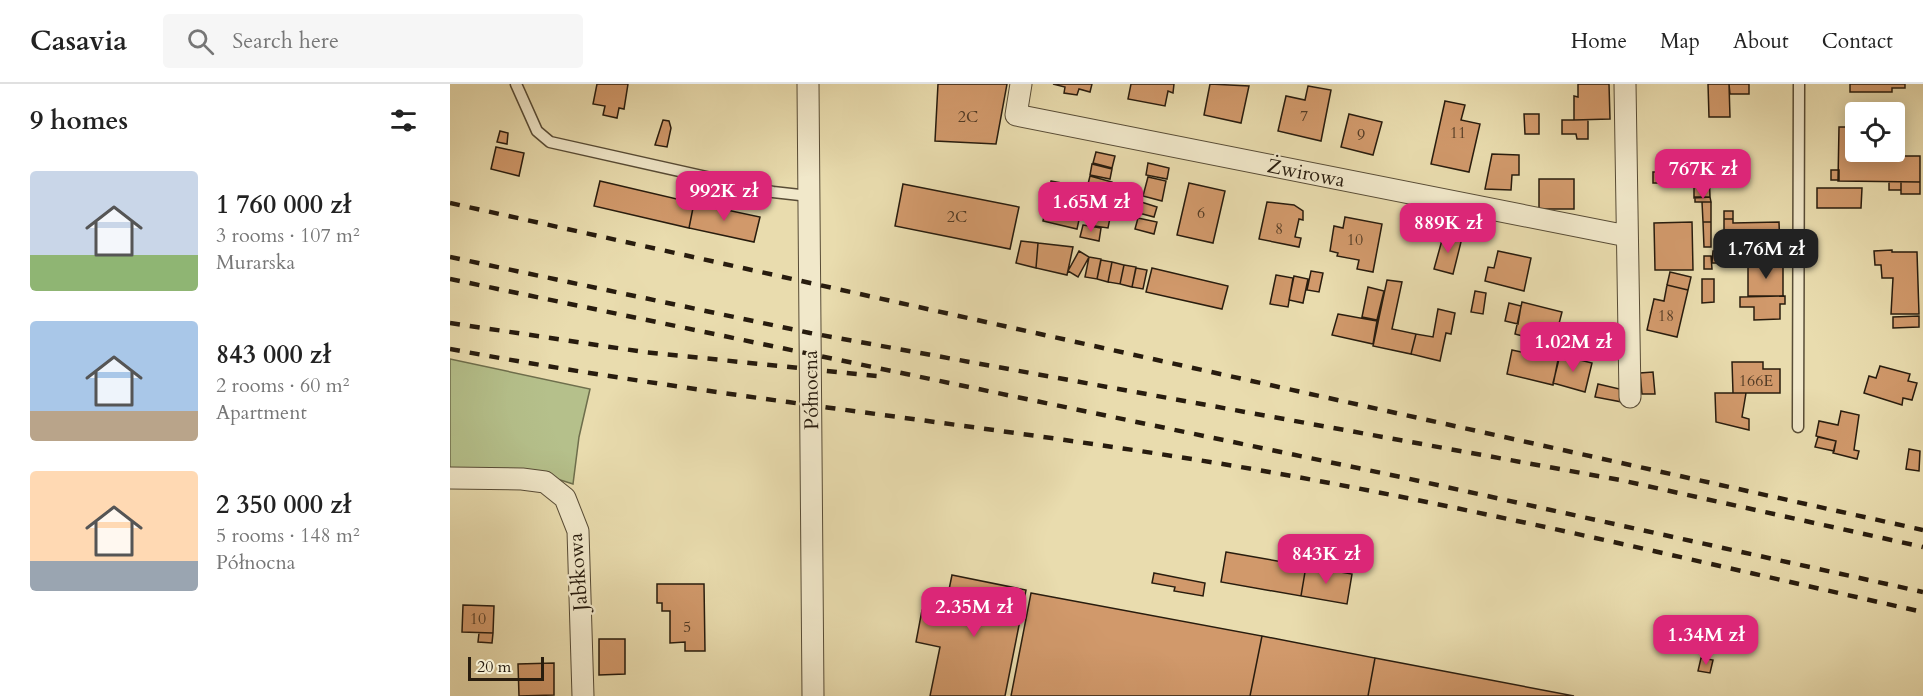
<!DOCTYPE html>
<meta charset="utf-8">
<style>
body{margin:0;font-family:Cardo,serif;background:#f6f6f6;color:#222;height:100vh;display:flex;flex-direction:column;font-size:22px;white-space:nowrap}
*{box-sizing:border-box;margin:0}
p{font-size:20px;color:#767676}
.icon{flex:none;width:33px;height:33px;fill:none;stroke:currentColor;stroke-width:2;stroke-linecap:round;stroke-linejoin:round}
.map{position:relative;flex:1;overflow:hidden}
.sheet{display:flex;flex-direction:column;background:#fff;width:450px}
.sheet>*{flex:none}
.fabs{position:absolute;left:1395px;top:18px;display:grid;gap:12px}
.fabs a{display:grid;place-items:center;width:60px;height:60px;border-radius:6px;background:#fff;box-shadow:0 3px 15px #0003;font-size:30px}
.scale{position:absolute;left:18px;bottom:15px;width:76px;box-sizing:border-box;padding-left:6px;border:3px solid #281c0e;border-top:0;font-size:16px;line-height:21px;white-space:nowrap;color:#281c0e;-webkit-text-stroke:4px #f1e8ca;paint-order:stroke}
.price{position:absolute;translate:-50% -51px;padding:0 14px;border-radius:12px;background:#db2777;color:#fff;font-size:20px;line-height:39px;filter:drop-shadow(0 2px 3px #0008)}
.price::after{content:'';position:absolute;left:50%;top:36px;width:18px;height:14px;margin-left:-9px;background:inherit;clip-path:polygon(0 0,100% 0,50% 100%)}
.price.on{background:#222;color:#fff}
ul{padding:0;list-style:none}
li{display:flex;align-items:center;gap:18px;height:150px;padding:0 30px}
li span{display:grid;place-items:center;flex:none;width:168px;height:120px;border-radius:6px;color:#555}
li>.icon{margin-inline-start:auto}
span .icon{width:72px;height:72px;fill:#fffc;stroke-width:1}
li b{font-size:26px}
h2{display:flex;justify-content:space-between;align-items:center;height:72px;padding:0 30px;font-size:26px}
header{display:flex;align-items:center;gap:36px;box-sizing:border-box;height:84px;padding:0 30px;background:#fff;border-bottom:2px solid #e0e0e0}
header strong{font-size:28px}
nav{display:flex;gap:33px;margin-inline-start:auto;font-size:21px}
.search{width:420px;height:54px;background:#f6f6f6;display:flex;align-items:center;gap:15px;box-sizing:border-box;padding:0 21px;border-radius:6px;color:#767676;font-size:22px}
main{display:flex;flex:1;min-height:0}
.map>svg:first-child{display:block}
.green{fill:#b5c08b;stroke:#6e6e4c;stroke-width:1.5}
.building{fill:#d1996b;stroke:#281c0e;stroke-width:1.5}
.lines{fill:none;stroke-linecap:round;stroke-linejoin:round}
.lane-casing{stroke:#584c36;stroke-width:13}
.street-casing{stroke:#584c36;stroke-width:23}
.lane{stroke:#f1e8ca;stroke-width:10}
.street{stroke:#f1e8ca;stroke-width:21}
.rail{stroke:#281c0e;stroke-width:4.5;stroke-dasharray:10 10;stroke-linecap:butt}
.labels{text-anchor:middle;dominant-baseline:central;stroke-width:4.5;stroke-linejoin:round;paint-order:stroke}
.number-label{font-size:16px;fill:#523b25}
.street-label{font-size:20px;fill:#281c0e;stroke:#f1e8ca}
</style>
<header>
<strong>Casavia</strong>
<div class="search"><svg class="icon" aria-label="search" viewBox="0 0 24 24"><circle cx="10" cy="10" r="6"/><path d="M15 15l6 6"/></svg>Search here</div>
<nav><a>Home</a><a>Map</a><a>About</a><a>Contact</a></nav>
</header>
<main>
<section class="sheet">
<h2>9 homes<svg class="icon" aria-label="filters" viewBox="0 0 24 24"><path d="M4 7h16M4 17h16"/><circle cx="9" cy="7" r="2"/><circle cx="15" cy="17" r="2"/></svg></h2>
<ul>
<li><span style="background:linear-gradient(#c9d6e8 70%,#8fb573 0)"><svg class="icon" aria-label="home" viewBox="0 0 24 24"><path d="M3 11l9-7 9 7M6 9v11h12V9"/></svg></span><div><b>1 760 000 zł</b><p>3 rooms · 107 m²</p><p>Murarska</p></div></li>
<li><span style="background:linear-gradient(#a9c7e8 75%,#b9a48a 0)"><svg class="icon" aria-label="home" viewBox="0 0 24 24"><path d="M3 11l9-7 9 7M6 9v11h12V9"/></svg></span><div><b>843 000 zł</b><p>2 rooms · 60 m²</p><p>Apartment</p></div></li>
<li><span style="background:linear-gradient(#ffd9b3 75%,#9aa5b1 0)"><svg class="icon" aria-label="home" viewBox="0 0 24 24"><path d="M3 11l9-7 9 7M6 9v11h12V9"/></svg></span><div><b>2 350 000 zł</b><p>5 rooms · 148 m²</p><p>Północna</p></div></li>
</ul>
</section>
<div class="map">
<svg width="1473" height="612" viewBox="0 0 1473 612">
<rect width="100%" height="100%" fill="#e9dcae"/>
<filter id="stains"><feTurbulence type="fractalNoise" baseFrequency=".00333" numOctaves="4"/><feColorMatrix values="0 0 0 0 .2 0 0 0 0 .09 0 0 0 0 .02 0 0 0 .5 -.17"/></filter>
<radialGradient id="worn" r=".72"><stop offset=".6" stop-color="#630" stop-opacity="0"/><stop offset="1" stop-color="#630" stop-opacity=".3"/></radialGradient>
<path class="green" d="M 0,275 L 140,305 L 129,353 L 123,400 L 85,388 L 0,385 Z"/>
<path class="building" d="M 147,0 L 178,0 L 174,25 L 169,24 L 167,34 L 153,31 L 155,22 L 143,20 Z
M 488,0 L 557,0 L 546,60 L 485,57 Z
M 603,0 L 642,0 L 640,8 L 629,5 L 627,11 L 614,9 L 615,3 Z
M 681,0 L 724,0 L 723,9 L 718,7 L 715,22 L 678,15 Z
M 760,0 L 799,2 L 791,39 L 754,31 Z
M 1128,0 L 1159,0 L 1160,35 L 1124,36 L 1124,12 L 1128,13 Z
M 1258,0 L 1279,0 L 1280,33 L 1259,33 Z
M 1279,0 L 1299,0 L 1299,10 L 1280,10 Z
M 1400,0 L 1455,0 L 1455,4 L 1442,4 L 1442,8 L 1400,8 Z
M 858,2 L 881,6 L 871,57 L 828,47 L 836,12 L 855,16 Z
M 995,17 L 1015,21 L 1011,36 L 1030,40 L 1019,88 L 981,80 Z
M 899,30 L 932,38 L 923,71 L 891,63 Z
M 1074,30 L 1089,30 L 1089,50 L 1075,50 Z
M 213,36 L 219,37 L 221,44 L 217,63 L 205,61 Z
M 1112,36 L 1138,36 L 1138,55 L 1127,55 L 1126,50 L 1112,50 Z
M 1389,43 L 1406,43 L 1406,68 L 1439,68 L 1439,72 L 1470,72 L 1470,98 L 1388,97 Z
M 50,47 L 58,49 L 57,60 L 47,58 Z
M 46,63 L 74,69 L 69,92 L 41,85 Z
M 646,68 L 665,72 L 662,84 L 643,79 Z
M 1042,70 L 1069,71 L 1069,91 L 1062,91 L 1061,106 L 1035,105 Z
M 698,79 L 719,84 L 717,95 L 696,91 Z
M 642,80 L 662,85 L 660,95 L 640,91 Z
M 1381,86 L 1389,86 L 1389,96 L 1381,96 Z
M 1244,87 L 1259,87 L 1260,113 L 1244,114 Z
M 1203,88 L 1231,88 L 1231,99 L 1203,99 Z
M 640,92 L 662,98 L 660,109 L 637,104 Z
M 698,93 L 716,97 L 712,117 L 693,112 Z
M 1089,95 L 1124,95 L 1124,125 L 1089,125 Z
M 150,97 L 244,119 L 239,144 L 144,122 Z
M 601,97 L 623,101 L 622,110 L 634,113 L 627,145 L 593,137 Z
M 1439,98 L 1451,98 L 1451,106 L 1439,106 Z
M 1451,98 L 1470,98 L 1470,110 L 1451,110 Z
M 739,99 L 775,107 L 763,159 L 727,151 Z
M 453,100 L 569,123 L 560,165 L 445,142 Z
M 1367,104 L 1412,104 L 1411,124 L 1367,124 Z
M 637,106 L 657,110 L 654,121 L 635,118 Z
M 1245,113 L 1260,113 L 1261,118 L 1245,118 Z
M 688,117 L 707,123 L 704,133 L 685,128 Z
M 817,118 L 844,121 L 853,127 L 853,136 L 849,135 L 845,153 L 851,154 L 849,163 L 809,155 Z
M 1252,118 L 1261,118 L 1261,138 L 1253,138 Z
M 244,119 L 310,133 L 304,158 L 239,144 Z
M 640,125 L 661,129 L 658,144 L 638,141 Z
M 1274,127 L 1283,127 L 1283,135 L 1274,135 Z
M 895,133 L 932,140 L 923,188 L 907,185 L 909,176 L 887,172 L 888,169 L 880,167 L 884,142 L 893,144 Z
M 688,134 L 707,138 L 704,150 L 685,145 Z
M 1274,135 L 1283,135 L 1283,139 L 1329,138 L 1330,166 L 1283,167 L 1282,159 L 1274,159 Z
M 1242,138 L 1243,186 L 1205,186 L 1204,139 Z
M 1253,138 L 1261,138 L 1261,163 L 1254,163 Z
M 633,141 L 651,144 L 649,157 L 630,153 Z
M 994,149 L 1012,154 L 1003,190 L 984,185 Z
M 571,157 L 588,159 L 586,184 L 566,179 Z
M 588,159 L 623,163 L 617,191 L 586,184 Z
M 1442,166 L 1442,168 L 1467,168 L 1469,230 L 1441,230 L 1443,194 L 1432,194 L 1431,181 L 1425,181 L 1424,167 Z
M 629,167 L 639,173 L 628,193 L 618,187 Z
M 1048,167 L 1081,174 L 1074,207 L 1035,197 L 1038,183 L 1044,184 Z
M 1263,167 L 1282,167 L 1282,179 L 1262,179 Z
M 1254,172 L 1261,172 L 1262,185 L 1254,185 Z
M 639,173 L 651,175 L 647,195 L 635,193 Z
M 651,176 L 662,178 L 658,198 L 647,195 Z
M 662,178 L 674,181 L 670,200 L 658,198 Z
M 1298,179 L 1333,179 L 1333,212 L 1298,212 Z
M 674,181 L 686,183 L 682,203 L 670,200 Z
M 686,184 L 697,186 L 693,205 L 682,203 Z
M 702,184 L 778,202 L 772,225 L 696,208 Z
M 861,187 L 873,189 L 869,208 L 857,206 Z
M 1220,188 L 1241,193 L 1238,206 L 1217,201 Z
M 826,191 L 843,194 L 838,223 L 820,220 Z
M 844,192 L 858,195 L 853,219 L 839,216 Z
M 1252,195 L 1264,195 L 1264,218 L 1252,219 Z
M 937,196 L 952,198 L 942,245 L 966,250 L 961,270 L 923,262 Z
M 1217,201 L 1238,206 L 1227,253 L 1197,246 L 1204,215 L 1214,217 Z
M 918,203 L 934,207 L 927,236 L 912,233 Z
M 1025,207 L 1036,209 L 1033,230 L 1021,228 Z
M 1335,212 L 1335,220 L 1330,220 L 1330,235 L 1304,236 L 1304,223 L 1290,223 L 1290,213 Z
M 1072,218 L 1112,228 L 1104,259 L 1093,257 L 1092,264 L 1079,261 L 1080,254 L 1065,250 Z
M 1059,219 L 1071,222 L 1068,240 L 1055,237 Z
M 988,225 L 1005,229 L 1001,250 L 996,249 L 990,277 L 961,270 L 966,250 L 983,253 Z
M 888,230 L 927,237 L 923,260 L 882,251 Z
M 1469,232 L 1469,243 L 1443,244 L 1443,233 Z
M 1062,266 L 1108,276 L 1103,301 L 1057,290 Z
M 1110,271 L 1142,279 L 1135,308 L 1103,299 Z
M 1282,278 L 1313,278 L 1313,285 L 1330,285 L 1330,309 L 1283,309 Z
M 1430,282 L 1460,290 L 1458,297 L 1467,299 L 1462,316 L 1453,314 L 1452,321 L 1414,309 L 1419,292 L 1426,294 Z
M 1203,288 L 1205,310 L 1192,310 L 1190,289 Z
M 1148,300 L 1174,306 L 1172,318 L 1145,313 Z
M 1265,309 L 1296,309 L 1292,333 L 1299,335 L 1299,346 L 1266,338 Z
M 1391,327 L 1409,331 L 1404,366 L 1409,367 L 1407,375 L 1383,369 L 1386,357 L 1366,352 L 1369,337 L 1388,341 Z
M 1368,353 L 1386,357 L 1384,367 L 1365,363 Z
M 1459,365 L 1470,367 L 1469,387 L 1456,385 Z
M 776,468 L 856,482 L 851,512 L 771,498 Z
M 856,482 L 902,490 L 897,520 L 851,512 Z
M 704,489 L 755,499 L 753,512 L 724,507 L 725,503 L 702,499 Z
M 502,491 L 576,506 L 555,612 L 480,612 L 490,563 L 466,558 L 472,526 L 494,530 Z
M 207,500 L 254,500 L 255,567 L 235,567 L 235,558 L 220,559 L 220,527 L 212,527 L 212,519 L 207,519 Z
M 581,509 L 812,552 L 800,612 L 561,612 Z
M 13,521 L 44,522 L 43,549 L 12,548 Z
M 29,549 L 43,549 L 42,559 L 28,558 Z
M 812,552 L 925,574 L 918,612 L 800,612 Z
M 149,555 L 175,555 L 175,590 L 149,591 Z
M 925,574 L 1124,612 L 918,612 Z
M 1251,574 L 1263,576 L 1260,589 L 1248,587 Z
M 104,579 L 104,611 L 69,612 L 68,580 Z"/>
<g class="lines">
<g class="lane-casing">
<path id="lane" d="M 66,0 L 87,47 L 100,58 L 323,108 L 359,112
M 1348,343 L 1349,0"/>
</g>
<g class="street-casing">
<path id="street" d="M 358,0 L 363,612
M 571,0 L 566,31 L 1177,152
M 1175,0 L 1180,313
M 0,394 L 72,395 L 95,398 L 115,414 L 128,447 L 133,612"/>
</g>
<use href="#lane" class="lane"/>
<use href="#street" class="street"/>
<path class="rail" d="M 0,119 L 1473,446
M 0,173 L 360,249 L 1170,396 L 1473,463
M 0,195 L 951,393 L 1473,508
M 0,239 L 194,268 L 436,293
M 0,265 C 242,310 486,335 729,373 C 979,412 1226,473 1473,528"/>
</g>
<g class="labels">
<g class="number-label">
<text x="854" y="32">7</text>
<text x="518" y="33">2C</text>
<text x="1008" y="49">11</text>
<text x="911" y="51">9</text>
<text x="751" y="129">6</text>
<text x="507" y="133">2C</text>
<text x="829" y="145">8</text>
<text x="905" y="156">10</text>
<text x="1216" y="232">18</text>
<text x="1306" y="297">166E</text>
<text x="28" y="535">10</text>
<text x="237" y="543">5</text>
</g>
<g class="street-label">
<text transform="translate(856 89) rotate(11)">Żwirowa</text>
<text transform="translate(361 306) rotate(-91)">Północna</text>
<text transform="translate(128 488) rotate(-94)">Jabłkowa</text>
</g>
</g>
<rect width="100%" height="100%" filter="url(#stains)"/>
<rect width="100%" height="100%" fill="url(#worn)"/>
</svg>
<div class="fabs">
<a><svg class="icon" aria-label="locate" viewBox="0 0 24 24"><circle cx="12" cy="12" r="6"/><path d="M12 2v4M12 18v4M2 12h4M18 12h4"/></svg></a>
</div>
<div class="scale">20 m</div>
<b class="price" style="left:1253px;top:116px">767K zł</b>
<b class="price" style="left:274px;top:138px">992K zł</b>
<b class="price" style="left:641px;top:149px">1.65M zł</b>
<b class="price" style="left:998px;top:170px">889K zł</b>
<b class="price on" style="left:1316px;top:196px">1.76M zł</b>
<b class="price" style="left:1123px;top:289px">1.02M zł</b>
<b class="price" style="left:876px;top:501px">843K zł</b>
<b class="price" style="left:524px;top:554px">2.35M zł</b>
<b class="price" style="left:1256px;top:582px">1.34M zł</b>
</div>
</main>
